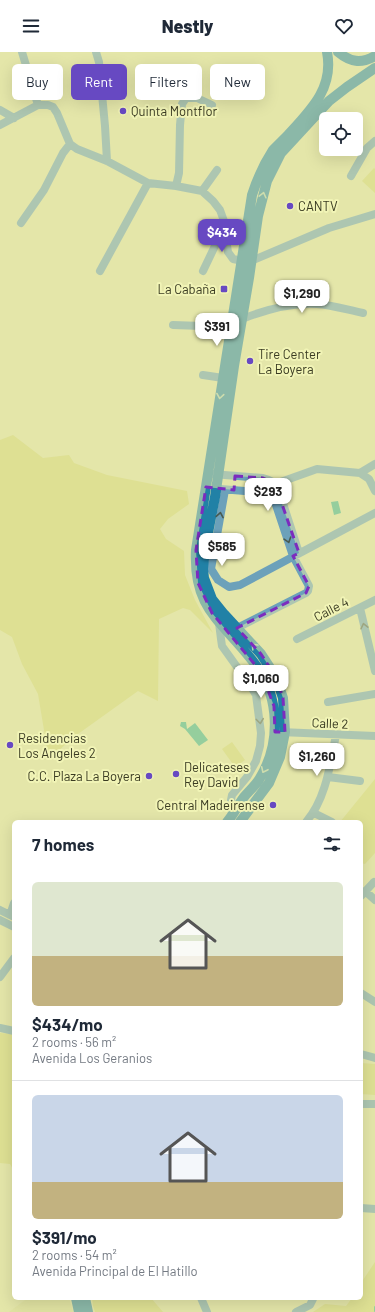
<!DOCTYPE html>
<meta charset="utf-8">
<style>
body{margin:0;font-family:Barlow,sans-serif;background:#f2f2f3;color:#1f2937;height:100vh;display:flex;flex-direction:column;font-size:15px;white-space:nowrap}
*{box-sizing:border-box;margin:0}
p{font-size:13px;color:#747a83}
.icon{flex:none;width:22px;height:22px;fill:none;stroke:currentColor;stroke-width:2;stroke-linecap:round;stroke-linejoin:round}
.map{position:relative;flex:1;overflow:hidden}
.panel{position:absolute;left:12px;top:768px;width:351px;height:480px;display:flex;flex-direction:column;background:#fff;border-radius:6px;box-shadow:0 4px 16px #0002}
.panel>*{flex:none}
.banner{position:absolute;left:12px;top:12px;width:351px;height:36px;display:flex;gap:8px}
.tools{position:absolute;left:319px;top:60px;display:grid;gap:8px}
.tools a{display:grid;place-items:center;width:44px;height:44px;border-radius:6px;background:#fff;box-shadow:0 4px 16px #0002;font-size:20px}
.price{position:absolute;translate:-50% -34px;padding:0 9px;border-radius:8px;background:#fff;color:#222;font-size:13px;line-height:26px;filter:drop-shadow(0 1px 2px #0008)}
.price::after{content:'';position:absolute;left:50%;top:24px;width:12px;height:9px;margin-left:-6px;background:inherit;clip-path:polygon(0 0,100% 0,50% 100%)}
.price.active{background:#6749c2;color:#fff}
ul{padding:0;list-style:none}
li{display:grid;align-content:center;gap:8px;height:212px;padding:0 20px}
li+li{border-top:1px solid #e0e1e3}
li span{display:grid;place-items:center;height:124px;border-radius:6px;color:#555}
li>.icon{margin-inline-start:auto}
span .icon{width:72px;height:72px;fill:#fffc;stroke-width:1}
li b{font-size:17px}
h2{display:flex;justify-content:space-between;align-items:center;height:48px;padding:0 20px;font-size:17px}
.pill{padding:0 14px;border-radius:6px;background:#fff;box-shadow:0 4px 16px #0002;font-size:14px;line-height:36px}
.pill.active{background:#6749c2;color:#fff}
header{display:flex;justify-content:space-between;align-items:center;height:52px;padding:0 20px;background:#fff;font-size:18px;font-weight:800}
.map>svg:first-child{display:block}
.built{fill:#dddf99}
.green{fill:#d7d978}
.water{fill:#37b28f}
.lines{fill:none;stroke-linecap:round;stroke-linejoin:round}
.stream{stroke:#37b28f;stroke-width:2}
.street{stroke:#6ca1ba;stroke-width:8}
.secondary{stroke:#2181a6;stroke-width:10}
.oneway{stroke:#b3d2b1}
.oneway2{stroke:#495a50}
.marked{fill:none;stroke:#7b2cbf;stroke-width:3;stroke-dasharray:8 5;stroke-linejoin:round}
.poi-dot{fill:#6749c2;stroke:#f1f4b6;stroke-width:1.5}
.labels{text-anchor:middle;dominant-baseline:central;stroke-width:4;stroke-linejoin:round;paint-order:stroke}
.poi-label{font-size:13px;fill:#3a3b22;stroke:#f1f4b6;text-anchor:start}
.street-label{font-size:13px;fill:#3a3b22;stroke:#f1f4b6}
</style>
<header><svg class="icon" aria-label="menu" viewBox="0 0 24 24"><path d="M4 6h16M4 12h16M4 18h16"/></svg>Nestly<svg class="icon" aria-label="heart" viewBox="0 0 24 24"><path d="M12 20l-8-8c-3-5 5-10 8-4 3-6 11-1 8 4z"/></svg></header>
<div class="map">
<svg width="375" height="1260" viewBox="0 0 375 1260">
<rect width="100%" height="100%" fill="#e4e6a9"/>
<path class="built" d="M 28,1246 L 69,1246 L 73,1260 L 9,1260 Z"/>
<path class="green" d="M 374,116 L 375,117 L 375,141 L 362,129 Z
M 13,383 L 43,406 L 69,403 L 74,411 L 107,423 L 187,439 L 189,452 L 168,467 L 160,477 L 166,487 L 184,499 L 185,523 L 195,548 L 213,581 L 190,558 L 183,556 L 159,567 L 158,649 L 138,639 L 71,687 L 49,708 L 38,642 L 22,612 L 12,585 L 0,578 L 0,388 Z
M 232,690 L 245,708 L 235,715 L 222,697 Z
M 375,727 L 375,801 L 365,812 L 361,811 L 361,770 L 340,770 Z
M 0,981 L 14,982 L 14,1119 L 10,1112 L 0,1111 Z
M 361,1011 L 375,1012 L 375,1043 L 361,1042 Z
M 375,1210 L 375,1260 L 313,1260 L 325,1252 L 346,1254 L 352,1246 L 361,1246 L 361,1231 Z
M 92,1246 L 151,1246 L 163,1260 L 95,1260 L 93,1254 Z"/>
<path class="water" d="M 338,449 L 341,461 L 334,463 L 331,450 Z
M 181,670 L 186,670 L 187,677 L 195,671 L 208,688 L 199,694 L 185,677 L 180,674 Z"/>
<g class="lines">
<path class="stream" d="M 375,1255 L 375,1259"/>
<path class="street" d="M 22,0 L 38,53
M 96,0 L 99,10 L 105,74 L 107,109
M 0,58 L 14,66
M 0,73 L 38,53 L 48,53 L 53,55 L 57,61 L 70,92 L 77,97 L 107,109 L 148,131 L 176,134 L 202,139 L 213,149 L 220,158 L 224,169 L 224,175 L 228,200 L 233,207 L 243,209 L 251,209 L 329,176 L 375,162
M 351,124 L 367,96 L 375,89
M 176,134 L 179,121 L 180,73 L 182,52 L 186,46 L 197,46 L 212,53
M 202,139 L 217,118
M 21,171 L 44,138 L 63,101 L 70,92
M 100,219 L 148,131
M 203,219 L 224,175
M 242,267 C 265,258 291,250 317,252 C 332,253 348,258 363,261
M 173,273 L 231,275
M 203,323 L 223,326
M 360,421 L 375,412
M 212,422 L 263,426 C 270,428 274,430 278,436 L 299,501
M 271,435 L 275,432 L 317,417 L 360,421 L 369,427 L 375,439
M 221,437 L 267,441 L 272,445 L 276,453 L 293,504 L 309,534 L 308,539 L 306,541 L 237,576
M 225,438 L 211,517 L 218,528 L 229,535 L 240,533 L 375,461
M 360,556 L 375,619
M 219,571 L 221,587 L 222,594 L 250,633 L 256,643 L 261,681 L 260,694 L 256,709 L 247,725 L 232,743 L 231,748 L 232,763
M 297,587 L 375,548
M 328,650 L 375,642
M 280,680 L 375,684
M 328,725 L 360,729
M 314,761 L 332,770
M 306,770 C 326,747 330,713 336,683
M 365,839 L 375,848
M 361,844 L 374,830
M 0,858 L 14,865
M 10,863 L 14,851
M 0,868 L 14,875
M 0,925 L 14,906
M 361,941 L 375,950
M 0,976 L 14,979
M 361,1002 L 375,1006
M 361,1052 L 375,1052
M 361,1156 L 375,1157
M 201,1246 L 207,1260
M 296,1260 L 310,1253 L 313,1247 L 312,1246"/>
<path class="secondary" d="M 338,0 C 350,10 361,12 375,4
M 227,770 C 234,762 238,753 244,745 C 249,739 256,733 260,726 C 281,691 280,645 255,612 C 223,569 193,559 196,498 L 252,143 C 257,127 264,112 273,98 C 278,93 283,88 288,83 C 311,58 334,36 327,0
M 240,770 L 269,731 L 280,705 L 285,680 L 283,646 L 276,625 L 261,602 L 224,562 L 212,547 L 204,526 L 203,517 L 205,496 L 215,445 L 234,314 L 249,226 L 258,164 L 267,129 L 281,101 L 329,49 L 347,35 L 375,16
M 76,1246 L 79,1260
M 85,1246 L 88,1260"/>
</g>
<defs><path id="oneway-chevron" d="M-2-3.5L2.5 0L-2 3.5" fill="none" stroke-width="1.6" stroke-linecap="round" stroke-linejoin="round"/></defs>
<g class="oneway">
<use href="#oneway-chevron" transform="translate(263 143) rotate(-76)"/>
<use href="#oneway-chevron" transform="translate(220 344) rotate(99)"/>
<use href="#oneway-chevron" transform="translate(254 594) rotate(-133)"/>
<use href="#oneway-chevron" transform="translate(264 718) rotate(115)"/>
</g>
<g class="oneway2">
<use href="#oneway-chevron" transform="translate(220 463) rotate(-80)"/>
<use href="#oneway-chevron" transform="translate(288 488) rotate(72)"/>
<use href="#oneway-chevron" transform="translate(364 574) rotate(-103)"/>
<use href="#oneway-chevron" transform="translate(260 669) rotate(83)"/>
</g>
<path d="M0 0H375V1260H0ZM 235,424 L 263,426 L 275,432 L 299,501 L 293,504 L 309,534 L 306,541 L 237,576 L 261,602 L 276,625 L 283,646 L 285,680 L 275,680 L 274,654 L 261,620 L 212,561 L 198,531 L 196,498 L 206,435 L 234,438 Z" fill="#e4e6a9" fill-opacity=".55" fill-rule="evenodd"/>
<path class="marked" d="M 235,424 L 263,426 L 275,432 L 299,501 L 293,504 L 309,534 L 306,541 L 237,576 L 261,602 L 276,625 L 283,646 L 285,680 L 275,680 L 274,654 L 261,620 L 212,561 L 198,531 L 196,498 L 206,435 L 234,438 Z"/>
<g class="poi-dot">
<circle cx="123" cy="59" r="4"/>
<circle cx="290" cy="154" r="4"/>
<rect x="220" y="233" width="8" height="8" rx="2"/>
<circle cx="250" cy="309" r="4"/>
<circle cx="10" cy="693" r="4"/>
<circle cx="176" cy="722" r="4"/>
<circle cx="149" cy="724" r="4"/>
<circle cx="273" cy="753" r="4"/>
</g>
<g class="labels">
<g class="poi-label">
<text x="131" y="59">Quinta Montflor</text>
<text x="298" y="154">CANTV</text>
<text x="216" y="237" text-anchor="end">La Cabaña</text>
<text x="258" y="302">Tire Center<tspan x="258" dy="15">La Boyera</tspan></text>
<text x="18" y="686">Residencias<tspan x="18" dy="15">Los Angeles 2</tspan></text>
<text x="184" y="715">Delicateses<tspan x="184" dy="15">Rey David</tspan></text>
<text x="141" y="724" text-anchor="end">C.C. Plaza La Boyera</text>
<text x="265" y="753" text-anchor="end">Central Madeirense</text>
</g>
<g class="street-label">
<text transform="translate(331 557) rotate(-27)">Calle 4</text>
<text transform="translate(330 671) rotate(2)">Calle 2</text>
</g>
</g>
</svg>
<div class="tools">
<a><svg class="icon" aria-label="locate" viewBox="0 0 24 24"><circle cx="12" cy="12" r="6"/><path d="M12 2v4M12 18v4M2 12h4M18 12h4"/></svg></a>
</div>
<b class="price active" style="left:222px;top:201px">$434</b>
<b class="price" style="left:302px;top:262px">$1,290</b>
<b class="price" style="left:217px;top:295px">$391</b>
<b class="price" style="left:268px;top:460px">$293</b>
<b class="price" style="left:222px;top:515px">$585</b>
<b class="price" style="left:261px;top:647px">$1,060</b>
<b class="price" style="left:317px;top:725px">$1,260</b>
<div class="banner">
<a class="pill">Buy</a>
<a class="pill active">Rent</a>
<a class="pill">Filters</a>
<a class="pill">New</a>
</div>
<section class="panel">
<h2>7 homes<svg class="icon" aria-label="filters" viewBox="0 0 24 24"><path d="M4 7h16M4 17h16"/><circle cx="9" cy="7" r="2"/><circle cx="15" cy="17" r="2"/></svg></h2>
<ul>
<li><span style="background:linear-gradient(#dfe7d0 60%,#c2b280 0)"><svg class="icon" aria-label="home" viewBox="0 0 24 24"><path d="M3 11l9-7 9 7M6 9v11h12V9"/></svg></span><div><b>$434/mo</b><p>2 rooms · 56 m²</p><p>Avenida Los Geranios</p></div></li>
<li><span style="background:linear-gradient(#c9d6e8 70%,#c2b280 0)"><svg class="icon" aria-label="home" viewBox="0 0 24 24"><path d="M3 11l9-7 9 7M6 9v11h12V9"/></svg></span><div><b>$391/mo</b><p>2 rooms · 54 m²</p><p>Avenida Principal de El Hatillo</p></div></li>
</ul>
</section>
</div>
